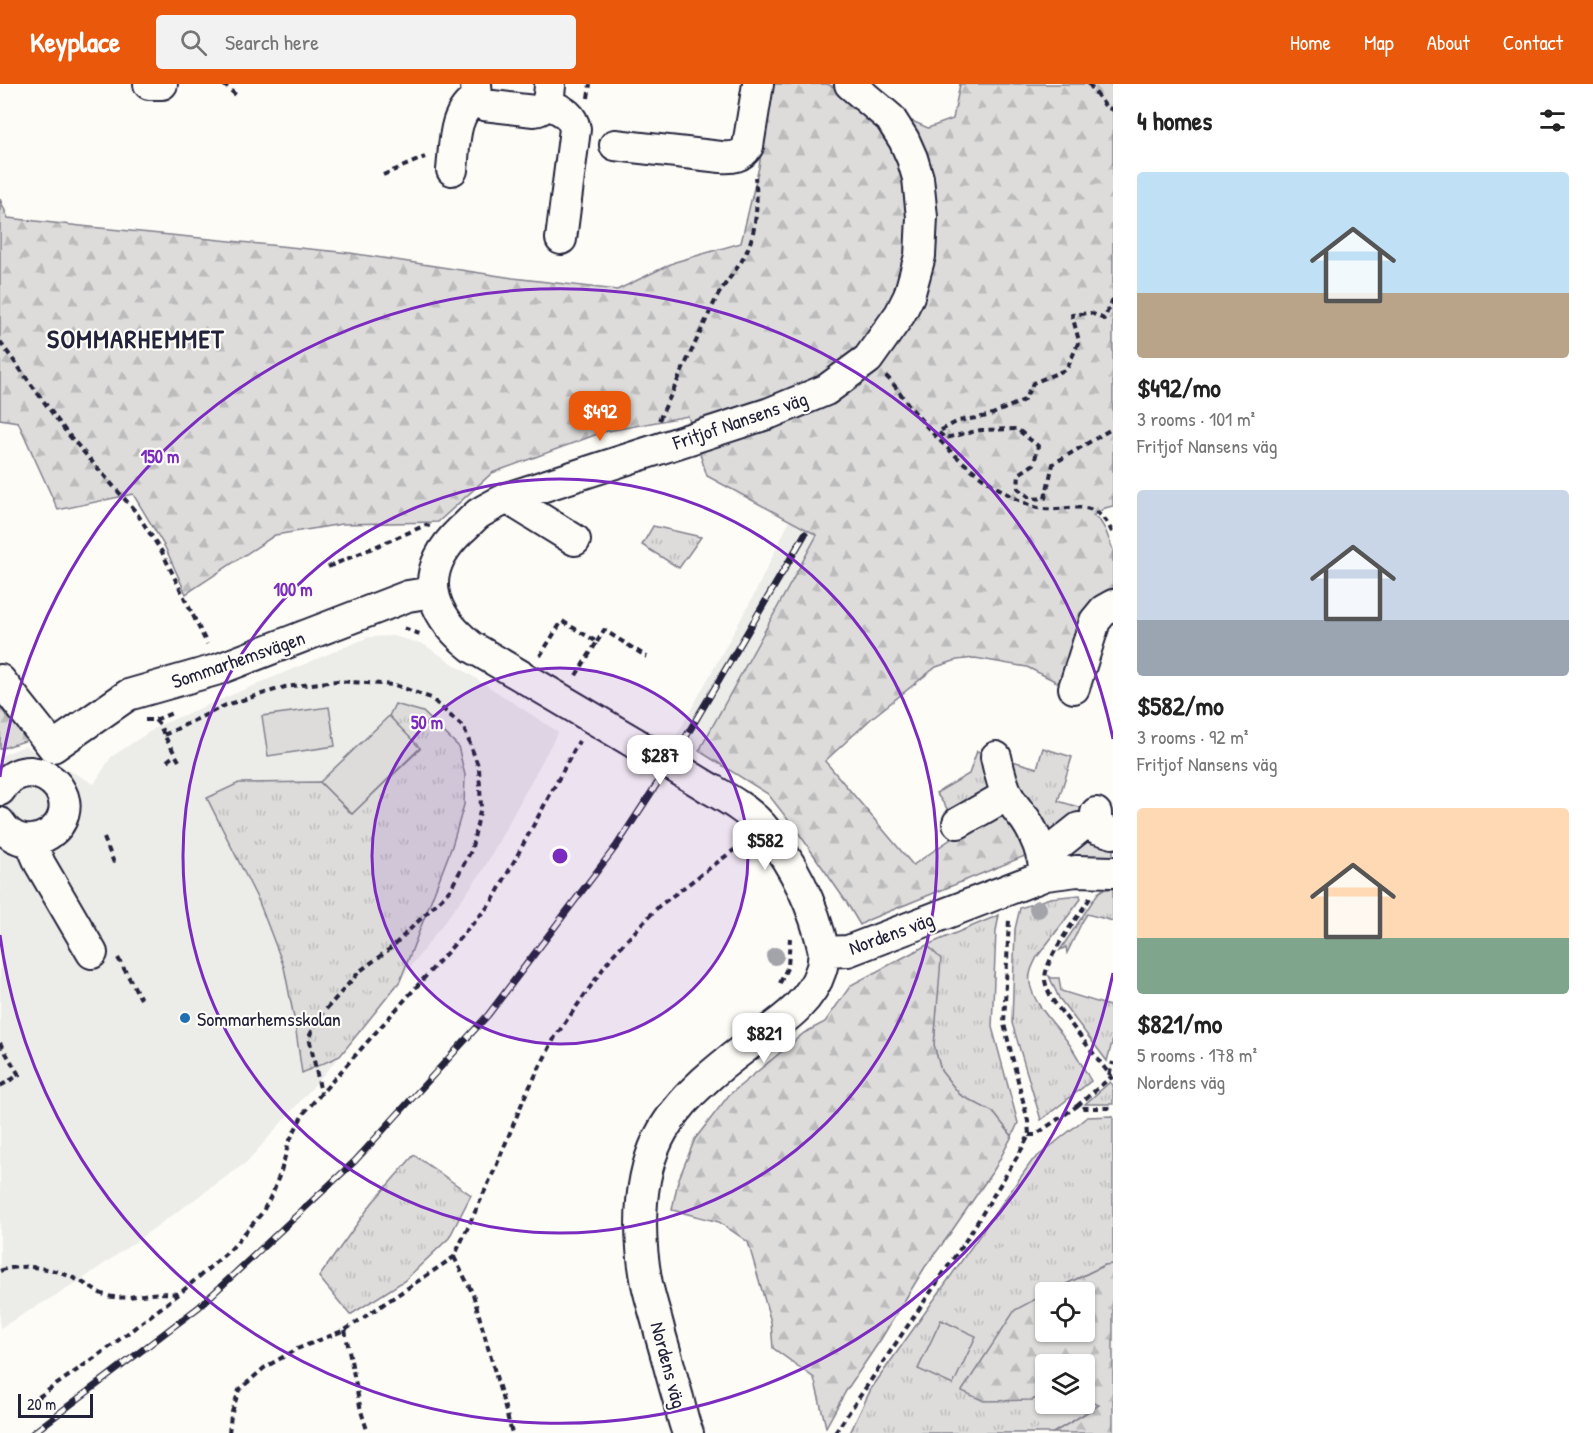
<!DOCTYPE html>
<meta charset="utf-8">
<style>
body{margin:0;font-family:"Patrick Hand",sans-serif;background:#f2f2f2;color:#222;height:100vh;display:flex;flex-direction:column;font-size:22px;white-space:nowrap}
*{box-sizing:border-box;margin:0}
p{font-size:20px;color:#767676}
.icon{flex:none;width:33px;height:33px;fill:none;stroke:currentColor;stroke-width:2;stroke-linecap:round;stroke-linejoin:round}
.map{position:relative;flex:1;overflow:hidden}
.details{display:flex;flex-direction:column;background:#fff;width:480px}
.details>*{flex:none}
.buttons{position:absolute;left:1035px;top:1198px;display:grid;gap:12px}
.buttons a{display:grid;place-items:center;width:60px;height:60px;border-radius:6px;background:#fff;box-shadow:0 2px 4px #0004;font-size:30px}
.scale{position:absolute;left:18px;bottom:15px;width:75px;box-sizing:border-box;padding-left:6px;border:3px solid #22223b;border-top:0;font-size:16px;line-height:21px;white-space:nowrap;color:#22223b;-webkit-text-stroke:4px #fdfcf7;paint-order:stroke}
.price{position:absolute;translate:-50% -51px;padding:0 14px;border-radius:12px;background:#fff;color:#222;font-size:20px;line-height:39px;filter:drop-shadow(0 2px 3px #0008)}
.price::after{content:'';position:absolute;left:50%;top:36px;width:18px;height:14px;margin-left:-9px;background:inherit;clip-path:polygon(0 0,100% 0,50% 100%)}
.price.on{background:#ea580c;color:#fff}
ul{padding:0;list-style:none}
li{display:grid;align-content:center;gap:12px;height:318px;padding:0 24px}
li span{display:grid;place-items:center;height:186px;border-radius:6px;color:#555}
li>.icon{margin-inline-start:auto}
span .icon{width:108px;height:108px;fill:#fffc;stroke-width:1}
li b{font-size:26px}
h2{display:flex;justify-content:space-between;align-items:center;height:72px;padding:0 24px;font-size:26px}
header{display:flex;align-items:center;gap:36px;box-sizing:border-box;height:84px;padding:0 30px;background:#ea580c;color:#fff}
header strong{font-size:28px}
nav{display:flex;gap:33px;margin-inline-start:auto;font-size:21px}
.search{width:420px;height:54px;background:#f2f2f2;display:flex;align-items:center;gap:15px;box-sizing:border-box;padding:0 21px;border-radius:6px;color:#767676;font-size:22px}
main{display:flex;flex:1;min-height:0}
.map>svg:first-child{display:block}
.built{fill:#ecece9}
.grass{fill:url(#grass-tufts);stroke:#807f8b;stroke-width:1.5}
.forest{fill:url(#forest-firs);stroke:#807f8b;stroke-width:1.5}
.garden{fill:#dddcdb;stroke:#807f8b;stroke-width:1.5}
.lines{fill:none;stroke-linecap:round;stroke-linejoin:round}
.minor-casing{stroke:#22223b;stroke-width:34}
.path{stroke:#22223b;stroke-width:4;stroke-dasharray:6 4.5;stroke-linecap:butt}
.minor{stroke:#fdfcf7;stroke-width:30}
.rail-casing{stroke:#22223b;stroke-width:7}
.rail{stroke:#fdfcf7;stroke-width:4.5;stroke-dasharray:14;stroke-linecap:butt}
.minor-bridge-casing{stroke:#22223b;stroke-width:34;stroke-linecap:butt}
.minor-bridge{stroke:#fdfcf7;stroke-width:30}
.tree{fill:#a3a3aa}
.ring{fill:none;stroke:#7b2cbf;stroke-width:3}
.poi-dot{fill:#1f6fb2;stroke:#fdfcf7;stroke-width:2}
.labels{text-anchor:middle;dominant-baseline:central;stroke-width:4.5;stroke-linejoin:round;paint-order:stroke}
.street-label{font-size:20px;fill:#22223b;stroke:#fdfcf7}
.poi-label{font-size:20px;fill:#22223b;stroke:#fdfcf7;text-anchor:start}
.district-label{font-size:26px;font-weight:bold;letter-spacing:1.5px;fill:#22223b;stroke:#fdfcf7}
.centre{fill:#7b2cbf;stroke:#fdfcf7;stroke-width:3}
.ring-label{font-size:18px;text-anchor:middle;font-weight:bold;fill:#7b2cbf;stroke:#fdfcf7;stroke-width:4.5;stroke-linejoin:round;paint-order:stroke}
</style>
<header>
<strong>Keyplace</strong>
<div class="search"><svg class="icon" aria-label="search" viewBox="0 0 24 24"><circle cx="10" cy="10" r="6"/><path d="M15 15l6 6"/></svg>Search here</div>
<nav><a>Home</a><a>Map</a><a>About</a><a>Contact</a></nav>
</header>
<main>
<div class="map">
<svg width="1113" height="1349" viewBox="0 0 1113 1349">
<defs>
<pattern id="grass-tufts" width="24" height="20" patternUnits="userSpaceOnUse" patternTransform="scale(1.5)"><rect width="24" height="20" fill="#dddcdb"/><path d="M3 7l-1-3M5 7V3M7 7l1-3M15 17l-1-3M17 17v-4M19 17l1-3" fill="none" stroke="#bdbcbd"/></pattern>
<pattern id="forest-firs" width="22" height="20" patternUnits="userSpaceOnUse" patternTransform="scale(1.5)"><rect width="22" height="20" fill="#dddcdb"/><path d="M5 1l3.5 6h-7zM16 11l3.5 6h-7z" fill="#bdbcbd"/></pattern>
</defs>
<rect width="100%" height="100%" fill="#fdfcf7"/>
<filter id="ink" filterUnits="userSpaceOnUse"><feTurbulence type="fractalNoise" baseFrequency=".0167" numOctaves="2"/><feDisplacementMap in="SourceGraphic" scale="12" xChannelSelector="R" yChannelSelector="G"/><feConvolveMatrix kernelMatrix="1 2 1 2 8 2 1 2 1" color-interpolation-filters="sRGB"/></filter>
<g filter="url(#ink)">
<path class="built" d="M 790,436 L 818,451 L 699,667 L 676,653 L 753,513 Z
M 393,552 L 423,560 L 558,648 L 482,788 L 400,897 L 340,972 L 247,1078 L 80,1197 L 0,1244 L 0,672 L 25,662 L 94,700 L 111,673 L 160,641 L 369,553 Z"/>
<path class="grass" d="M 653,442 L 701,453 L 679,484 L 642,461 Z
M 395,620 L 423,628 L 458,662 L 465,691 L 464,721 L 452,762 L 400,897 L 340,972 L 302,989 L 294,934 L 284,883 L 259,818 L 207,714 L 239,699 L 320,698 L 352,730 L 420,665 L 389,632 Z
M 1043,664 L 1072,673 L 1058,717 L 1089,726 L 1051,758 L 1009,689 L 1012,677 L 1037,684 Z
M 977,667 L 985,669 L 990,698 L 988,704 L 983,711 L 951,730 L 936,709 L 969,690 Z
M 1113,804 L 1113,837 L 1087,830 L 1082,838 L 1067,869 L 1066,863 L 1060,866 L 1098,809 L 1102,806 Z
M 1080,811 L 1081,815 L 1037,873 C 1033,881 1028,890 1030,899 C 1033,921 1058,943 1070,961 C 1078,973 1084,985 1091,997 L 1041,1036 L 1012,939 L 1015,845 L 1020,824 L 1050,814 Z
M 999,831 L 996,847 L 992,943 L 1018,1039 L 1012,1052 L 993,1028 L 960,1011 L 941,987 L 934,961 L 940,875 L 927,861 Z
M 1049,892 L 1052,894 L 1059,894 L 1061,907 L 1113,923 L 1113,955 L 1107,977 L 1059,914 Z
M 1110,998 L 1113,1001 L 1113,1020 L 1085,1020 Z
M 1113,1032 L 1113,1180 L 1105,1181 L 1048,1209 L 1046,1209 L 1032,1316 L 1045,1310 L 1046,1320 L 1084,1320 L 1085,1315 L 1100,1321 L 1053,1349 L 850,1349 L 871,1305 L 1032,1077 L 1087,1033 Z
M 414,1071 L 471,1111 L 449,1154 L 404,1197 L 350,1231 L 319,1193 L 372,1119 Z"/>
<path class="forest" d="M 771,0 L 827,0 L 928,44 L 953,35 L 960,0 L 1113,0 L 1113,422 L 1105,424 L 1093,432 L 1100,437 L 1105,445 L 1113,466 L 1113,513 L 1061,600 L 1027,583 L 975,574 L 957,576 L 936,583 L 873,633 L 825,677 L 913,781 L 983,733 L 1005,728 L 1028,767 L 1025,772 L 868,836 L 860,841 L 847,819 L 800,751 L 768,710 L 699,667 L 817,451 L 707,392 L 688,332 L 603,348 L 492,389 L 438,438 L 342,440 L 275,451 L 186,510 L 165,463 L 133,410 L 58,426 L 18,338 L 0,335 L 0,115 L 8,134 L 90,143 L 350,169 L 513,194 L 617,206 L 675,178 L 741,159 L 759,83 Z
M 0,624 L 28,656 L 0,665 Z
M 927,861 L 941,875 L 934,961 L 941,987 L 960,1011 L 993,1028 L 1012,1052 L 995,1084 L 949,1151 L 925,1183 L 881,1255 L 846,1307 L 826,1343 L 814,1294 L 773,1264 L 771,1238 L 748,1158 L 719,1138 L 672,1126 L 678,1097 L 695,1055 L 729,1011 L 804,949 L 825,938 L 851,901 Z
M 1113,1180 L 1113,1349 L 1053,1349 L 1099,1321 L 1085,1315 L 1084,1281 L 1046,1281 L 1045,1310 L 1032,1316 L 984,1317 L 962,1307 L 1015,1226 L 1045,1210 L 1046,1248 L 1084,1248 L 1084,1209 L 1048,1209 L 1105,1181 Z"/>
<path class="garden" d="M 329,623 L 335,662 L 268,672 L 262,632 Z
M 389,632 L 420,664 L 352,730 L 320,698 Z
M 1089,756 L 1113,761 L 1113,772 L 1076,774 L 1067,771 Z
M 941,1236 L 976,1252 L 953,1301 L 918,1285 Z"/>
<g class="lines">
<g class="minor-casing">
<path id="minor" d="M 149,0 L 162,0
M 476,0 L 477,14 L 484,21 L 534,27 C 548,25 549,14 550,2
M 547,19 C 560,26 572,29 575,45 L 561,155
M 615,61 L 721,73 C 733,74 741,73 748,62 L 758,0
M 452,86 C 455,61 452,29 477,14
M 507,414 L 575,456
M 0,596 L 53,663
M 1074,604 L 1095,537 L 1104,526 L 1113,521
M 635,659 L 472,563 C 428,528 417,488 461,446 C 467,441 472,435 478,430 C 487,424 498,419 507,414 L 770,329 L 826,306 L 868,275 L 900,230 L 909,212 L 920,172 L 922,133 L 918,94 L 912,74 L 904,56 L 890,34 L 850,0
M 53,663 L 128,611 L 219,585 L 408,512 L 433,508
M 996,673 C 999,687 1002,700 1008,712 C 1013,721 1019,728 1025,735 C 1036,751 1043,772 1046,791
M 709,704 C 728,715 748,726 762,742 C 793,778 814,822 824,868
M 0,706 C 7,695 17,688 30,688 C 41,689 51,694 58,703 C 84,740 26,780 0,739
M 1096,729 L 1096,744 L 1113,749
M 958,739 L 1007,711
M 30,757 L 40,780 L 92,869
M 1042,771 L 1049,768 L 1079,744
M 688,1349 C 683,1338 681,1326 678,1314 C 672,1294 667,1273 661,1253 C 657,1235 651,1218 647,1200 C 637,1148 637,1083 668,1038 C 688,1008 718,984 746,963 C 774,942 810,922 821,886 C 823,881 823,874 824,868 L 848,867 L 1046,791 L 1077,787 L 1113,788"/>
</g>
<path class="path" d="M 223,0 L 237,12
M 1089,0 L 1106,23 L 1113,26
M 588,14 L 590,0
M 383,91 L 425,73
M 1113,215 L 1104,235 L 1091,229 L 1072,231 L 1079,257 L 1067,285 L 1033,299 L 1024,316 L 988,332 L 958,337 L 938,348 L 945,354 L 981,346 L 1017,345 L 1038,362 L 1034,380 L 1019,390 L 1018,404 L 1032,415 L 1045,414 L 1053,380 L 1113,344
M 0,258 L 67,349 L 136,428 L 162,468 L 207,560
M 886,292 C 896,302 903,314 912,325 C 943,364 983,400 1029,421 C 1062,436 1092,403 1113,450
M 659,336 C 678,296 697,255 716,215 C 722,203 731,193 739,181 C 756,157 759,122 755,93
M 328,483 L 426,441 L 430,442
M 404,544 L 422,551
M 597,558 L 604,546 L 647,573
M 540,572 L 562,537 L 597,558 L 575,593
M 145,636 L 155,636 L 172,629
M 155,636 L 160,641 L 164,651 L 179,677
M 164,651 L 226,621 L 285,603 L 337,597 L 395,601 L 431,614 L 464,644 L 479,684 L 481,723 L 471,767 L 450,806 L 391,864 L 360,887 L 320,932 L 309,953 L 321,1009
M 167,677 L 175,671
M 104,754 L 114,779
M 1090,814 C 1078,833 1044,875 1045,896 C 1046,904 1050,911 1054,918 L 1113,995
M 118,874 L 141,915
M 780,899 L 788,882 L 790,854
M 0,959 L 19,991 L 0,1002
M 1109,991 L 1113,978
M 1077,1022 L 1111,993
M 1029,1051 L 1035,1051 L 1077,1022 L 1081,1024 L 1113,1024
M 454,1173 L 473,1210 L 512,1349
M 0,1187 C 27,1177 61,1186 85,1200 C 95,1206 102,1212 114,1213 C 126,1215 138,1211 150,1210 C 160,1209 169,1209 178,1210
M 345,1246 L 361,1327 L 368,1349
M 30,1319 L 103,1268 L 179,1210 L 231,1165 L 262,1129 L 273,1108 L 281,1087 L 289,1058 L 303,1030 L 492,818 L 579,657
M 229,1349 L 231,1331 L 239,1306 L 264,1284 L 297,1265 L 345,1246 L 454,1173 L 495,1085 L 525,1012 L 555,953 L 612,872 L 659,822 L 742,760
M 835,1349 L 970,1150 L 1023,1063 L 1029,1051 L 1028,1037 L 1004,940 L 1009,835"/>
<use href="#minor" class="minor"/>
<g class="rail-casing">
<path id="rail" d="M 33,1349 L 199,1223 L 355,1077 L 488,931 L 617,761 L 670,680 L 805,450"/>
</g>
<use href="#rail" class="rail"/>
<g class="minor-bridge-casing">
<path id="minor-bridge" d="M 635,659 L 709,704"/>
</g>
<use href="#minor-bridge" class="minor-bridge"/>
</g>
<g class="tree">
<circle cx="1038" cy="825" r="9"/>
<circle cx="775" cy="872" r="9"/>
</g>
</g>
<circle cx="560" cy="772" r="188" fill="#7b2cbf" fill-opacity=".12"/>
<g class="ring">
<circle cx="560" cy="772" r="188"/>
<circle cx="560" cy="772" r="377"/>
<path d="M1113 889A565 565 0 0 1 0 851M0 693A565 565 0 0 1 1113 655"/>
</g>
<circle class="poi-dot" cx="185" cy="934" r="6"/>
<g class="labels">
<g class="street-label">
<text transform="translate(740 336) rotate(-19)">Fritjof Nansens väg</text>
<text transform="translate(238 575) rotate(-19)">Sommarhemsvägen</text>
<text transform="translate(891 849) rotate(-20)">Nordens väg</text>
<text transform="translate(669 1281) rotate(75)">Nordens väg</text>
</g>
<g class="poi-label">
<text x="197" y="934">Sommarhemsskolan</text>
</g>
<g class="district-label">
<text x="136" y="254">SOMMARHEMMET</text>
</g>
</g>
<circle cx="560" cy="772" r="9" class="centre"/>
<g class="ring-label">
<text x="160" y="379">150 m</text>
<text x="293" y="512">100 m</text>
<text x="427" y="645">50 m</text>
</g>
</svg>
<div class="buttons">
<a><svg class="icon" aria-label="locate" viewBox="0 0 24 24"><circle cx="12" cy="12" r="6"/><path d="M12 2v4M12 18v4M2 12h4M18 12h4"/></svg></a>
<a><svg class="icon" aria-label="layers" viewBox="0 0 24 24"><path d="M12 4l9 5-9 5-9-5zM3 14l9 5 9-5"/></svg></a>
</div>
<div class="scale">20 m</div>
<b class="price on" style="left:600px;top:358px">$492</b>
<b class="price" style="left:660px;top:702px">$287</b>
<b class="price" style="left:765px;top:787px">$582</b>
<b class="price" style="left:764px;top:980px">$821</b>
</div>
<section class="details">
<h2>4 homes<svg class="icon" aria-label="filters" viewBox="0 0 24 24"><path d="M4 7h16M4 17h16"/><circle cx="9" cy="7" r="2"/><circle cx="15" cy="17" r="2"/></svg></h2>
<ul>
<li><span style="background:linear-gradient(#bfe0f5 65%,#b9a48a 0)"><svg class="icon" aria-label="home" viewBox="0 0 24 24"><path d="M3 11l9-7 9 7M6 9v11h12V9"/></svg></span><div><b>$492/mo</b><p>3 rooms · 101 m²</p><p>Fritjof Nansens väg</p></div></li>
<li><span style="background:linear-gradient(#c9d6e8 70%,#9aa5b1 0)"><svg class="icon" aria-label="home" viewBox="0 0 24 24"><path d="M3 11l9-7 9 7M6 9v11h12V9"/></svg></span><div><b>$582/mo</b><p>3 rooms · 92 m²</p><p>Fritjof Nansens väg</p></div></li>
<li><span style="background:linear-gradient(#ffd9b3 70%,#7fa58c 0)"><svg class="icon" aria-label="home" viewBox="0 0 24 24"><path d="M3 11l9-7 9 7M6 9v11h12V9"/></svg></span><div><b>$821/mo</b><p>5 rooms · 178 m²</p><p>Nordens väg</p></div></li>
</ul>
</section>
</main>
